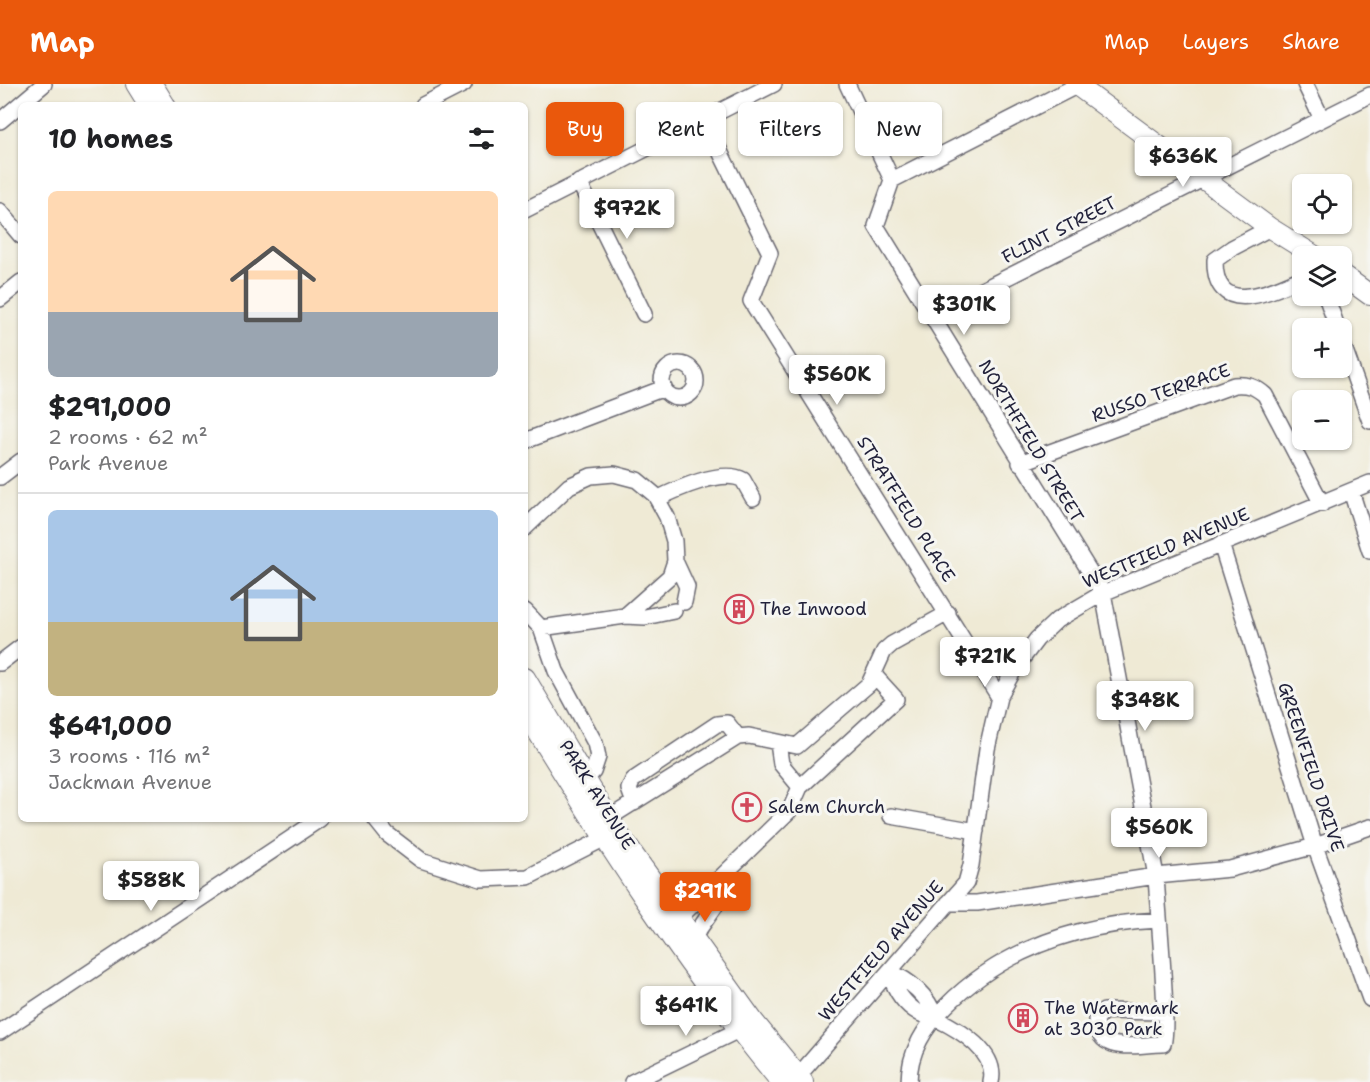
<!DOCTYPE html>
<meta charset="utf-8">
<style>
body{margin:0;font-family:"Shantell Sans",sans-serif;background:#f2f2f2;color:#202124;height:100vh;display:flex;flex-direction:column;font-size:22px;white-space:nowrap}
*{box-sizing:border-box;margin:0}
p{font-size:20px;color:#757577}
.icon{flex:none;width:33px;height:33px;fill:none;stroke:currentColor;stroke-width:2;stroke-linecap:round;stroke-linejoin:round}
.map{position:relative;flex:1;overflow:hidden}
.panel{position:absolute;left:18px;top:18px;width:510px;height:720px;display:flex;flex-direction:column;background:#fff;border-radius:9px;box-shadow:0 2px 4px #0004}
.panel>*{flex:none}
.guide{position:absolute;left:546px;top:18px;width:570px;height:54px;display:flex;gap:12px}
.tools{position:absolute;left:1292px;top:90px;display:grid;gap:12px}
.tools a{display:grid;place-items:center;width:60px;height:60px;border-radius:9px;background:#fff;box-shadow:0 2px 4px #0004;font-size:30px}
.price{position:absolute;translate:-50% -51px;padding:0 14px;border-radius:6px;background:#fff;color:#222;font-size:20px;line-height:39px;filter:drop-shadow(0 2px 3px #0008)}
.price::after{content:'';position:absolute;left:50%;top:36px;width:18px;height:14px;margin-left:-9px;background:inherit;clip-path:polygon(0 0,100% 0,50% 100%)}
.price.on{background:#ea580c;color:#fff}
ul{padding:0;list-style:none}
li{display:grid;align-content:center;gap:12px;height:318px;padding:0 30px}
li+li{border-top:2px solid #e0e0e0}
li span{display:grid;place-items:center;height:186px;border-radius:9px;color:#555}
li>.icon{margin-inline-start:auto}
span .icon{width:108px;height:108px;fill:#fffc;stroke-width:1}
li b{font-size:26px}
h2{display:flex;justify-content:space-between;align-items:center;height:72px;padding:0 30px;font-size:26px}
.chip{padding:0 21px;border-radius:9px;background:#fff;box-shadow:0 2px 4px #0004;font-size:21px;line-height:54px}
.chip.on{background:#ea580c;color:#fff}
header{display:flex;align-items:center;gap:36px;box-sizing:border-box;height:84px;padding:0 30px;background:#ea580c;color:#fff}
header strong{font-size:28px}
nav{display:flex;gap:33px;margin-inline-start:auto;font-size:21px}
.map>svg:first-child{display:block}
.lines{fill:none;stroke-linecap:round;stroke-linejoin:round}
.minor-casing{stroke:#6a6871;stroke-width:18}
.major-casing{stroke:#6a6871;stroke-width:22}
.minor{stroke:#fff;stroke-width:15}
.major{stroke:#fff;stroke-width:20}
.labels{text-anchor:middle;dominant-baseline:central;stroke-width:6;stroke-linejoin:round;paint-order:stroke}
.street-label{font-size:18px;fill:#22223b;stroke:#f6f6f2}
.poi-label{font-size:18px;fill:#22223b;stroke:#f6f6f2;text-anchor:start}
</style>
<header>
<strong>Map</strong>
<nav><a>Map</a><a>Layers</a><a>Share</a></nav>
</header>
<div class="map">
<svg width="1370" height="998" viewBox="0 0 1370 998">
<rect width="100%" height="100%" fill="#f6f6f2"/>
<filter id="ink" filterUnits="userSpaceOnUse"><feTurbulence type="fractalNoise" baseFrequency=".0167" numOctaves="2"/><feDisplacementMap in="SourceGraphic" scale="12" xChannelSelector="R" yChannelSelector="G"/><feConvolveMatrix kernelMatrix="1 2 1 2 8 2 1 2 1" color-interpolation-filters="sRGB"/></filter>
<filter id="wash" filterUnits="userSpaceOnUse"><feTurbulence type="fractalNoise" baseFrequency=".008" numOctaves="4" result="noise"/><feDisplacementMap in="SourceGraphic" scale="24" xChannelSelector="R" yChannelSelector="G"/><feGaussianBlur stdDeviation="1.35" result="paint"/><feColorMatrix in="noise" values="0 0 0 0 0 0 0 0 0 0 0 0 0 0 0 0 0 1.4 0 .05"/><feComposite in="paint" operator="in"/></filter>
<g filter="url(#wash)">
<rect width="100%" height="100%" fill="#efead5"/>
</g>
<g filter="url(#ink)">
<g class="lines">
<g class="minor-casing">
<path id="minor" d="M 847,0 L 892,96 L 876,142 L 1103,509 L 1156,792 C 1157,816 1170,948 1163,960 C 1135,960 1098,972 1096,935 L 1104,927 L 1165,928
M 1305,0 L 1322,35
M 423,21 L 464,0
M 704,35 L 770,169 L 751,217 L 999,613
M 0,37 L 44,0
M 892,96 L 1080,0
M 579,98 L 644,230
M 525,126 L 774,0
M 0,127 L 21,152
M 1270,144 L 1232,164 L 1215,176 C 1214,236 1272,207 1302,194
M 1326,212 L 1337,243
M 0,215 L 21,198
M 932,231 L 1370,11
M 1341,255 L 1370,337
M662 297a17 17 0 1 1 34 0a17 17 0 1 1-34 0Z
M 525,357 L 664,304
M 1020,379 L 1234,301 C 1247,300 1255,302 1265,311 L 1322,420
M 0,393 L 21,377
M 1351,407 L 1370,467
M 657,415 C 677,405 723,384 743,396 L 753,414
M 525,444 L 569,402 L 591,392 L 614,390 L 637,396 L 655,411 L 667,433 L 674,457 L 675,477 L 670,492 L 625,532 L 541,544
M 1221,460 L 1315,762 L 1370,915
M 675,477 L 687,503 L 684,518
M 525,527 L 541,544 L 556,587 L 595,659 L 598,673 L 593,688 L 576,699
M 625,532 L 645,533 L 674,527
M 0,579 L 21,563
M 778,659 L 781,680 L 800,703 L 896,615 L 875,592
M 634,719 L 629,705 L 633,696 L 717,640 L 727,639 L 738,653
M 891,732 L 976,747
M 375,735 L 387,750 L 421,776 L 481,795 L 528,793 L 615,749
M 601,739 L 738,653 L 749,652 L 797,662 L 869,600 L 884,567 L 892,560 L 948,529
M 948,819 L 977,819 L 1156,792 L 1230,785 L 1315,762 L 1370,743
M 679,834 L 790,726 L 800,703
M 693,854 L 723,811
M 889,888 C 894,904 903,920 919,929 C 924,932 931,932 937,935 C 960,946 998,969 991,998
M 889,888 C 910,896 928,912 935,933
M 0,948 L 320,735
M 632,998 L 749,941
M 790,998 L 799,991 L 966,799 L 971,781 L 987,665 L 999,613 L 1015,584 L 1037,555 L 1057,536 L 1103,509 L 1370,399
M 909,998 C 909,967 925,943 946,922 C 1003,865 1079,840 1159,836"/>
</g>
<g class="major-casing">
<path id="major" d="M 136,0 L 149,21
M 152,0 L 165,21
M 1075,0 L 1270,144 L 1315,172
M 1341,190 L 1370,211
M 525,594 L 617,748 L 754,938 L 803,998
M 525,627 C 603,755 685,882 781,998"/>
</g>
<use href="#minor" class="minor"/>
<use href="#major" class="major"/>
</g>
</g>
<defs>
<g id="building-ring" transform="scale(1.5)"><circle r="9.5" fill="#f6f6f2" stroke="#d1495b" stroke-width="1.5"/><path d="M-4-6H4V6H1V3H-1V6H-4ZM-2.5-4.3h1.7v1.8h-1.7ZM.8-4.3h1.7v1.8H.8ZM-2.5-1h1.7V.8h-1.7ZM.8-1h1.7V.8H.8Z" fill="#d1495b"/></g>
<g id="church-ring" transform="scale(1.5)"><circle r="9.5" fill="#f6f6f2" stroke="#d1495b" stroke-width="1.5"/><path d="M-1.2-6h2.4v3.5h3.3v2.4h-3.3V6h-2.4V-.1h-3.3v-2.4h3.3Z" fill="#d1495b"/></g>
</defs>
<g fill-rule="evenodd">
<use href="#building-ring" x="739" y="525"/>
<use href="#church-ring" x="747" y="723"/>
<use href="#building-ring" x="1023" y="934"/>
</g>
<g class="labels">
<g class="street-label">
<text transform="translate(1059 146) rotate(-27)">FLINT STREET</text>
<text transform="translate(1161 309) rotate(-19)">RUSSO TERRACE</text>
<text transform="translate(1031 357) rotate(59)">NORTHFIELD STREET</text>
<text transform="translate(906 425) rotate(58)">STRATFIELD PLACE</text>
<text transform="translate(1166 464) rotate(-23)">WESTFIELD AVENUE</text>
<text transform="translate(1311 683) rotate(72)">GREENFIELD DRIVE</text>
<text transform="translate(597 711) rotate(58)">PARK AVENUE</text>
<text transform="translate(881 867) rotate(-49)">WESTFIELD AVENUE</text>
</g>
<g class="poi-label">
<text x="760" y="525">The Inwood</text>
<text x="768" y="723">Salem Church</text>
<text x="1044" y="924">The Watermark<tspan x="1044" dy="21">at 3030 Park</tspan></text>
</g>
</g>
</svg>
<div class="tools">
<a><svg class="icon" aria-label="locate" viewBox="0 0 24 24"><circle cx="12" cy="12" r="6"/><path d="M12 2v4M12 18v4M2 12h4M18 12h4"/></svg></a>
<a><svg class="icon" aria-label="layers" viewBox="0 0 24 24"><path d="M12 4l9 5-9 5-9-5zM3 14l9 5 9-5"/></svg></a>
<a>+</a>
<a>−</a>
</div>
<b class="price" style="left:1183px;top:104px">$636K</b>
<b class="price" style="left:627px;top:156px">$972K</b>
<b class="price" style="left:964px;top:252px">$301K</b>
<b class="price" style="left:837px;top:322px">$560K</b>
<b class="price" style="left:985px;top:604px">$721K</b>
<b class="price" style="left:1145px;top:648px">$348K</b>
<b class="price" style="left:1159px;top:775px">$560K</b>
<b class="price" style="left:151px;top:828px">$588K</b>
<b class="price on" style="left:705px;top:839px">$291K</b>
<b class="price" style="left:686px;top:953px">$641K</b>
<div class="guide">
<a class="chip on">Buy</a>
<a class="chip">Rent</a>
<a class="chip">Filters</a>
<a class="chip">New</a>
</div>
<section class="panel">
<h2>10 homes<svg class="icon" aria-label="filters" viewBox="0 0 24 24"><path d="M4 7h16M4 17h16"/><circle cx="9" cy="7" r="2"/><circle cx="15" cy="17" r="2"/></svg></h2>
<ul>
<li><span style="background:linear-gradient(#ffd9b3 65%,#9aa5b1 0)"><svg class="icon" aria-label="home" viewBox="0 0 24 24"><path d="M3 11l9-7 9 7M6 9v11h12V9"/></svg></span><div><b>$291,000</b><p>2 rooms · 62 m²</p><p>Park Avenue</p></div></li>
<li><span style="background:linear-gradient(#a9c7e8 60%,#c2b280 0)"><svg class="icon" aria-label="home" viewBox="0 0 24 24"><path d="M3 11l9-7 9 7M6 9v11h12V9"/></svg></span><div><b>$641,000</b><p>3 rooms · 116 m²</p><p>Jackman Avenue</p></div></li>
</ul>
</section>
</div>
